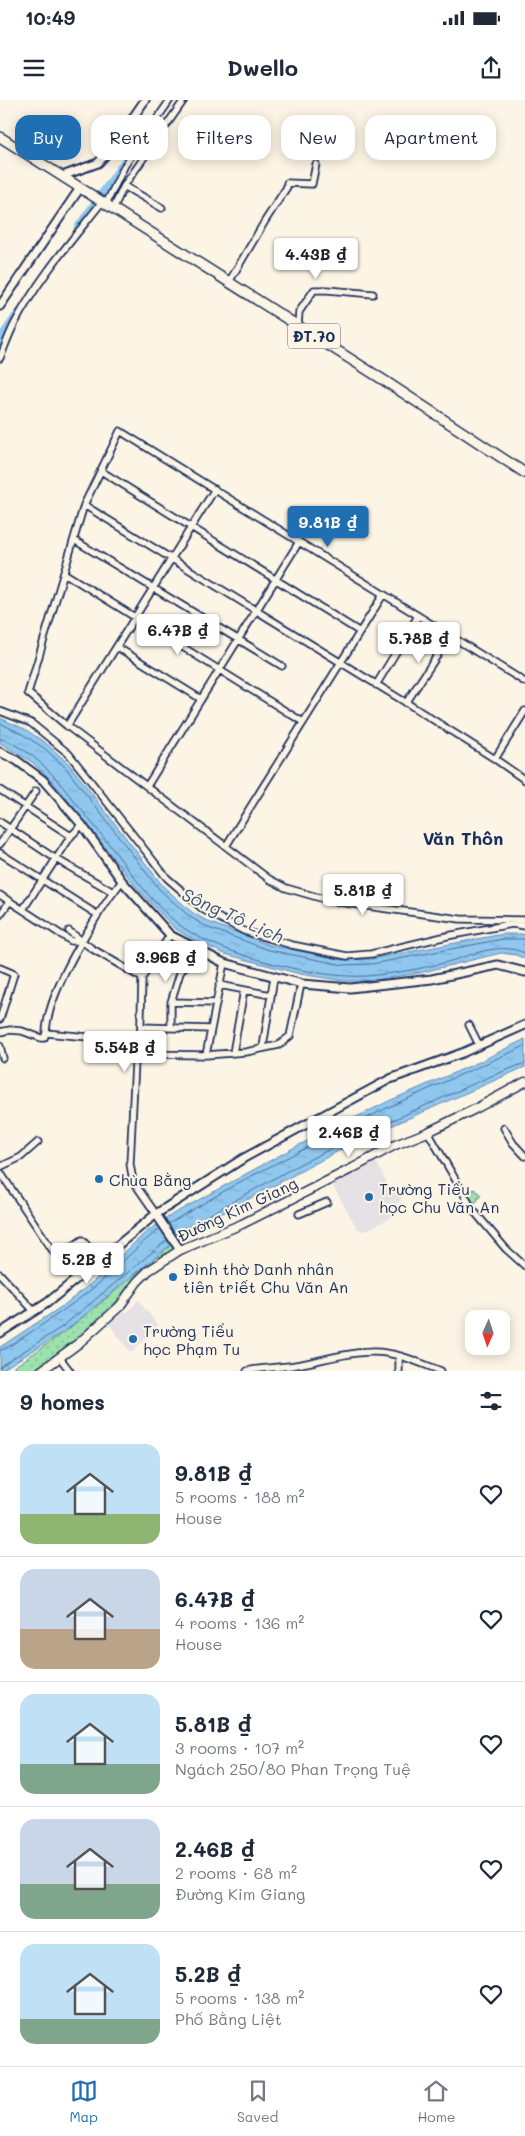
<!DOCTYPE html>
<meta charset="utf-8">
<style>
body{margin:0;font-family:Mali,sans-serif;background:#f2f2f3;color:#1f2937;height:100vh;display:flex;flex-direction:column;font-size:19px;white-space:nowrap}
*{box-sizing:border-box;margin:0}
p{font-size:16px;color:#747a83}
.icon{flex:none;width:28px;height:28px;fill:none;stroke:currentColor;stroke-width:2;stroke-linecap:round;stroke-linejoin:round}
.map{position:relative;height:1271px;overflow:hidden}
.panel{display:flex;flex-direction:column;background:#fff;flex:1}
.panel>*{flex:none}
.banner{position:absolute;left:15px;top:15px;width:495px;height:45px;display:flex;gap:10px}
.needle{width:32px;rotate:183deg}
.buttons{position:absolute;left:465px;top:1210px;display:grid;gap:10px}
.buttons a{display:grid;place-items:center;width:45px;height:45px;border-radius:10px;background:#fff;box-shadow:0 2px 12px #0003;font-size:25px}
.price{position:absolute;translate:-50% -42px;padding:0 11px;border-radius:5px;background:#fff;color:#222;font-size:16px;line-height:32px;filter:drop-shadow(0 1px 2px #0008)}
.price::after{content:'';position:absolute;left:50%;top:30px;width:15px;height:11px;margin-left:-8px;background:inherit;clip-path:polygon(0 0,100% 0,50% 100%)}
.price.active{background:#1f6fb2;color:#fff}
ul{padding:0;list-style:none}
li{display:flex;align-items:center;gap:15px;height:125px;padding:0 20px}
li+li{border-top:1px solid #e0e1e3}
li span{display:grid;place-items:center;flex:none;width:140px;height:100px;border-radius:15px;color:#555}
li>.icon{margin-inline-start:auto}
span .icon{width:60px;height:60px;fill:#fffc;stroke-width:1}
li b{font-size:21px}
h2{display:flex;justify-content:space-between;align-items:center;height:60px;padding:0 20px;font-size:21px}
.tag{padding:0 18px;border-radius:15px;background:#fff;box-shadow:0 2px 12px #0003;font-size:18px;line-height:45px}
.tag.active{background:#1f6fb2;color:#fff}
.status{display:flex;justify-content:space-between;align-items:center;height:35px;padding:0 25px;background:#fff;direction:ltr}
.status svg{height:14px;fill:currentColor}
header{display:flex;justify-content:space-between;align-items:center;height:65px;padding:0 20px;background:#fff;font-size:22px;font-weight:700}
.tabs{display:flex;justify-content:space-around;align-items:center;height:70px;border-top:1px solid #e0e1e3;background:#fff;font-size:14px;color:#747a83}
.tabs a{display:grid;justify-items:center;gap:2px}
.tabs .active{color:#1f6fb2}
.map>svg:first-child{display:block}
.built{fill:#e6e1e4}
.park{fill:url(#park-dots);stroke:#5c8885}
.water{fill:url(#water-ripples);stroke:#618ab4}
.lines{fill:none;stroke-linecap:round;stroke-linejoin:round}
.shore{stroke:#4a6c98;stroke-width:1}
.river{stroke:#90c7ee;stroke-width:9}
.minor-casing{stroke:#1b2f5e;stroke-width:9}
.tertiary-casing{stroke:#1b2f5e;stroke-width:11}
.secondary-casing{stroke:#1b2f5e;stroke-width:11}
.primary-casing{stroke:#1b2f5e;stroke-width:12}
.minor{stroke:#fcf5e5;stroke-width:5.5}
.tertiary{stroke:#fcf5e5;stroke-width:7}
.secondary{stroke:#fcf5e5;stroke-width:8}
.primary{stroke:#fcf5e5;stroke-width:9}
.poi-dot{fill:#1f6fb2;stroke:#fcf5e5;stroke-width:2}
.labels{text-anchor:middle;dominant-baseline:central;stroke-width:4;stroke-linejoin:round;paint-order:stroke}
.shield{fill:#fcf5e5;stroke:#5e6a86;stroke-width:1}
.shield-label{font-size:15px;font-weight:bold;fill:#1b2f5e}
.poi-label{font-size:16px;fill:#1b2f5e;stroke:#fcf5e5;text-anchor:start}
.street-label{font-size:16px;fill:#1b2f5e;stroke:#fcf5e5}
.neighbourhood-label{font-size:18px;font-weight:bold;fill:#1b2f5e;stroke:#fcf5e5}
.water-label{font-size:18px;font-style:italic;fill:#385582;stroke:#fcf5e5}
</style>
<div class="status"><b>10:49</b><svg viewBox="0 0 49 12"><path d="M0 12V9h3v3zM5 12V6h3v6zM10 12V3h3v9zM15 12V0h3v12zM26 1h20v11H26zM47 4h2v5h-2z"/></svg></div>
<header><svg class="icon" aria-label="menu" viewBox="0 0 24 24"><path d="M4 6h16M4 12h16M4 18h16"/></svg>Dwello<svg class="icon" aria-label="share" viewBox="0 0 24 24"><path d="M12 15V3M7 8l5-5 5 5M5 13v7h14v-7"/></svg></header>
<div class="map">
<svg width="525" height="1271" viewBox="0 0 525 1271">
<defs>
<pattern id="park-dots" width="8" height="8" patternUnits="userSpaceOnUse" patternTransform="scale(1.25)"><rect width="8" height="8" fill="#9de1ac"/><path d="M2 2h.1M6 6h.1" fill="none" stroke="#87c196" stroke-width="1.8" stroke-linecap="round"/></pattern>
<pattern id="water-ripples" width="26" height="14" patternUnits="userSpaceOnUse" patternTransform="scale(1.25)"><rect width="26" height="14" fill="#90c7ee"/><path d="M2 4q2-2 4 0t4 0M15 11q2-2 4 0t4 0" fill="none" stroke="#7cabce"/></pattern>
</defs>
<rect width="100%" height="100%" fill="#fcf5e5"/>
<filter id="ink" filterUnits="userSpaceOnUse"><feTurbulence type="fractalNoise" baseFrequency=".02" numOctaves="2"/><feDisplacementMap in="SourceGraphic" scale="10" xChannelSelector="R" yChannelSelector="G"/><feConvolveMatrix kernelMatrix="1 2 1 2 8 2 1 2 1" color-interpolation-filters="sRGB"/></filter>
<g filter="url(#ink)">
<path class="built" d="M 376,1061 L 392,1093 L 397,1091 L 402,1100 L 396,1104 L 400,1113 L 363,1132 L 361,1129 L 358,1130 L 332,1084 Z
M 138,1200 L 158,1225 L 131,1253 L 108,1223 L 122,1211 L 128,1212 Z"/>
<path class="park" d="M 474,1089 L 481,1095 L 474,1105 L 466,1095 Z
M 172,1144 L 176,1149 L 140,1174 L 105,1215 L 90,1229 L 66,1247 L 33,1271 L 8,1271 L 66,1231 Z"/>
<path class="water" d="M 0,618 L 25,629 L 47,644 L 69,664 L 163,786 L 193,813 L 211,823 L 270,845 L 343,860 L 371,859 L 503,834 L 523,834 L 525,835 L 525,859 L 516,855 L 501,853 L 419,873 L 367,881 L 344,881 L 300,874 L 225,854 L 192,839 L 174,828 L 137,788 L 53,682 L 32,662 L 0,643 Z
M 525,939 L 525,967 L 357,1041 L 184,1134 L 65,1231 L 0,1271 L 0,1247 L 64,1205 L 95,1180 L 146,1132 L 173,1114 L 295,1047 L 391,1000 L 479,962 Z"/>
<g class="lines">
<path class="shore" d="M 0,623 L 22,634 L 44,648 L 65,667 L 159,789 L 190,817 L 209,828 L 269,850 L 343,865 L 372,864 L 503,839 L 525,839
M 0,639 C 6,639 12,643 17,646 C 41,659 58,680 74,701 C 90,720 106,740 121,760 C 142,787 164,818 195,835 C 235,857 320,879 366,876 C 392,874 419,869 444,863 C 470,856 498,841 525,853
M 168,1124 L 238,1083 L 298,1052 L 393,1005 L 525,946
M 175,1134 L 300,1064 L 355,1037 L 489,977 L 525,963
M 0,1250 L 5,1249 C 36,1229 67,1209 97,1185 C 119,1167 137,1145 160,1129
M 0,1268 L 2,1265 L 62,1227 L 167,1140"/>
<path class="river" d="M 78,128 L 127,59
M 0,244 L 4,234 L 19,213"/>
<g class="minor-casing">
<path id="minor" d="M 124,86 L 162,108
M 106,104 L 125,65 L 170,0
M 113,109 L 124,86 L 184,0
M 229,182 L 265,121 L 287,87 L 287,83 L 312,84 L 316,64
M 298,226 L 299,212 L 314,190 L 327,190 L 373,194
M 0,258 C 5,246 9,234 15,223 C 38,179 72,140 102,102
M 101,371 L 360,532
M 84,405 L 410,605 L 495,659 L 525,680
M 74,440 L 282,566
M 64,473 L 303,622
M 117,547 L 201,599
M 525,582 L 120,331 L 84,405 L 28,593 L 67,626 L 269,779 L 286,788 L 331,801 L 460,819 L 525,820
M 376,585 L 418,516
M 406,603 L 450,536
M 0,611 L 31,623 L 69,654 L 167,778 L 204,810 L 244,831 L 292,845 L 347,856 L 371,854 L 447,836 L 512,824 L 525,826
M 67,626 L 215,389
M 495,659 L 525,611
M 147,686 L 299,442
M 0,690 L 71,736
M 0,722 L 56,759 L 113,792
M 0,744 L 36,691
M 226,746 L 383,495
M 0,753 L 98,815
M 122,781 C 96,814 47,892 46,933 L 140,942
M 0,795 L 71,841 L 81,841
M 24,808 L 71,736 L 82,725
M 0,815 L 10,801
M 69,831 L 91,848 L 142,878 L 140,954 L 135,962 L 130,1064 L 133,1081 L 156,1114
M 0,868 L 14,874 L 0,919
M 142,878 L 170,835
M 219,885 L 271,895
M 171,902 L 215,903
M 469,925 L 479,945
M 141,927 L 211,929
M 171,928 L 171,902 L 180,873 L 196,850
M 0,932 L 10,930 L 22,931 L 41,938 L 44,938 L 46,933
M 0,946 L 3,958
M 263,947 L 274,877
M 233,953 L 244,890
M 140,954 L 206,955 L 246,952 L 279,945 L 290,936 L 301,884
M 206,955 L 224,863
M 504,1028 L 513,1043 L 525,1056
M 428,1032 L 473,1110 L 506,1149 L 525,1166
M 0,1067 L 21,1057 L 38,1042
M 0,1072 L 57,1157 L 82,1140 L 101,1160
M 299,1114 L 327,1102
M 0,1174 L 33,1210
M 60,1258 L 70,1271
M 247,1271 C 263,1267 279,1268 296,1265 C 321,1261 346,1252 371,1252 C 395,1251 420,1263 441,1271
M 399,1271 L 399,1257"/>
</g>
<g class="tertiary-casing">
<path id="tertiary" d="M 62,76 L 98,63 L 112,48 L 145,0
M 0,206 L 80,88
M 0,652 L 16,660 L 43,680 L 82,725 L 122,781 L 170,835 L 224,863 L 302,884 L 350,888 L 432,879 L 498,865 L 525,872
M 156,1114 L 180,1150
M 0,1233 L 47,1203 L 156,1114 L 244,1058 L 390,979 L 462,953 L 525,925"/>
</g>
<g class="secondary-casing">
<path id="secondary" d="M 41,1271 L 79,1243 L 120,1206 L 137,1182 L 148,1171 L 180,1150 L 242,1124 L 353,1068 L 395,1045 L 428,1032 L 475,1009 L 525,982"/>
</g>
<g class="primary-casing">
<path id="primary" d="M 0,37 L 385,281 L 525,373"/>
</g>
<use href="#minor" class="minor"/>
<use href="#tertiary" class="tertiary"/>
<use href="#secondary" class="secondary"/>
<use href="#primary" class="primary"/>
</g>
</g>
<g class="poi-dot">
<circle cx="99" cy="1079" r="5"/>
<circle cx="369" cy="1097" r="5"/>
<circle cx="173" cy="1177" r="5"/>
<circle cx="133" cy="1239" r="5"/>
</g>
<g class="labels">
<rect class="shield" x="288" y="223.5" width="52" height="25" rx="4"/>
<g class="shield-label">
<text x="314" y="236">ĐT.70</text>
</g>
<g class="poi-label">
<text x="109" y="1079">Chùa Bằng</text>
<text x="379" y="1088">Trường Tiểu<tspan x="379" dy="18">học Chu Văn An</tspan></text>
<text x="183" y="1168">Đình thờ Danh nhân<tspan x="183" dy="18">tiên triết Chu Văn An</tspan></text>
<text x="143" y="1230">Trường Tiểu<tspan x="143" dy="18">học Phạm Tu</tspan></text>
</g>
<g class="street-label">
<text transform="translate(237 1109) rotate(-25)">Đường Kim Giang</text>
</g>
<g class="neighbourhood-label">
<text x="463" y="738">Văn Thôn</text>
</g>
<g class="water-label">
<text transform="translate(233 815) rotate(24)">Sông Tô Lịch</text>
</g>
</g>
</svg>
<div class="buttons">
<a><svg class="needle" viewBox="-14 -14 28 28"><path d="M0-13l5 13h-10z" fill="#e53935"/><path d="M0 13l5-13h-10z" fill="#747a83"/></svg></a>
</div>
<b class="price" style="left:316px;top:180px">4.43B ₫</b>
<b class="price active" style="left:328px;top:448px">9.81B ₫</b>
<b class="price" style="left:178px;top:556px">6.47B ₫</b>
<b class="price" style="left:419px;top:564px">5.78B ₫</b>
<b class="price" style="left:363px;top:816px">5.81B ₫</b>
<b class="price" style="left:166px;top:883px">3.96B ₫</b>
<b class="price" style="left:125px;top:973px">5.54B ₫</b>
<b class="price" style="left:349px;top:1058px">2.46B ₫</b>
<b class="price" style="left:87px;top:1185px">5.2B ₫</b>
<div class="banner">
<a class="tag active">Buy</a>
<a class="tag">Rent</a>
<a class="tag">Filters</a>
<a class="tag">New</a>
<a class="tag">Apartment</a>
</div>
</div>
<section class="panel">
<h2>9 homes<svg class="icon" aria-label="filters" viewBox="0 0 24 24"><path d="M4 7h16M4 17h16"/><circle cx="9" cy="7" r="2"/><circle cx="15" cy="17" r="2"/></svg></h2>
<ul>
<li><span style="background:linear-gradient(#bfe0f5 70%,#8fb573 0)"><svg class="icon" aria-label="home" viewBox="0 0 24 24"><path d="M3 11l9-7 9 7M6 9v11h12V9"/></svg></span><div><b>9.81B ₫</b><p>5 rooms · 188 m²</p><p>House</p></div><svg class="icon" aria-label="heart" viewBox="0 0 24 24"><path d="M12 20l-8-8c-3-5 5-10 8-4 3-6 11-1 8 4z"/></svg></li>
<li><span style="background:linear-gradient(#c9d6e8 60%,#b9a48a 0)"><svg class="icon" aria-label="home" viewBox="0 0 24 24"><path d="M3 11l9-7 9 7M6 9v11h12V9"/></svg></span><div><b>6.47B ₫</b><p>4 rooms · 136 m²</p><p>House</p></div><svg class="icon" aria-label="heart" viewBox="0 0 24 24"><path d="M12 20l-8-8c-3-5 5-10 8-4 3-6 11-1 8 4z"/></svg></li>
<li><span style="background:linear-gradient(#bfe0f5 70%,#7fa58c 0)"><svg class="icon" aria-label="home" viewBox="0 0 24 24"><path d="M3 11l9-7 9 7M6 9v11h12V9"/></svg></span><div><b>5.81B ₫</b><p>3 rooms · 107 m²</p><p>Ngách 250/80 Phan Trọng Tuệ</p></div><svg class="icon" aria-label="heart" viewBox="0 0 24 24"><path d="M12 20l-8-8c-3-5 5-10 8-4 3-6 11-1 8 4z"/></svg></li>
<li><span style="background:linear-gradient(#c9d6e8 65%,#7fa58c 0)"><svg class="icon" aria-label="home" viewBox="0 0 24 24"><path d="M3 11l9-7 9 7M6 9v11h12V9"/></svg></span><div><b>2.46B ₫</b><p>2 rooms · 68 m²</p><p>Đường Kim Giang</p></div><svg class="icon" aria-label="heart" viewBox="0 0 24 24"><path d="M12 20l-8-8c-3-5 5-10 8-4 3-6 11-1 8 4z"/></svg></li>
<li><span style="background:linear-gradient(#bfe0f5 75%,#7fa58c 0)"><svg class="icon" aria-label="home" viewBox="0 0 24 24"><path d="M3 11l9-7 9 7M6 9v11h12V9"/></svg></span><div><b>5.2B ₫</b><p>5 rooms · 138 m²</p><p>Phố Bằng Liệt</p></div><svg class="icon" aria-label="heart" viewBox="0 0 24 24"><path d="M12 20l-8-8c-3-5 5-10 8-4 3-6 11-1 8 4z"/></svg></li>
</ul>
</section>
<nav class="tabs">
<a class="active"><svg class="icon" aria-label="map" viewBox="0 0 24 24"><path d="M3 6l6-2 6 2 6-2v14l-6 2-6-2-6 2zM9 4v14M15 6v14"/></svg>Map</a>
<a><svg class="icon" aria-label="saved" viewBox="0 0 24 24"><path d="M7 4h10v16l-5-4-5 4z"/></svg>Saved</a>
<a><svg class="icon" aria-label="home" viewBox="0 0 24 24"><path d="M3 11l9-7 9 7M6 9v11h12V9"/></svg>Home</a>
</nav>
